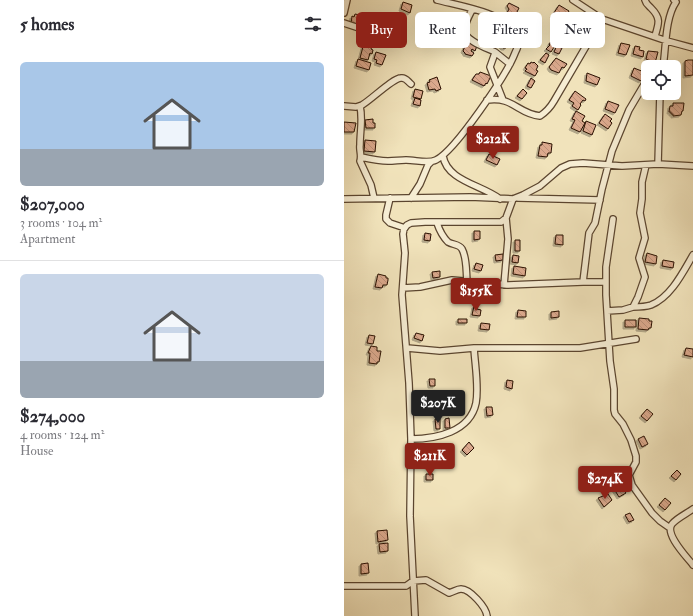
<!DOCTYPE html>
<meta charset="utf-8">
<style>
body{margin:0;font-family:"IM FELL Double Pica",serif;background:#f2f2f3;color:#2b2b33;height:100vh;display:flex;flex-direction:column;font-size:15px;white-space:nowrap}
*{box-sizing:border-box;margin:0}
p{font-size:13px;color:#7c7c81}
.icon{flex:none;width:22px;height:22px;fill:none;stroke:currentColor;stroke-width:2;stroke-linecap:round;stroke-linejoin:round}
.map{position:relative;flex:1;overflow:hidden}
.sheet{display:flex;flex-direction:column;background:#fff;width:344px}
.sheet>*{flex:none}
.guide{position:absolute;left:12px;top:12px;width:277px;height:36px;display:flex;gap:8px}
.buttons{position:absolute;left:297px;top:60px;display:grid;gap:8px}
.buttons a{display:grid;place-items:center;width:40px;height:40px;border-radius:6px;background:#fff;box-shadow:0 4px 16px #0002;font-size:20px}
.price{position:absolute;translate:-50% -34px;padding:0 9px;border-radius:4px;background:#8f2418;color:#fff;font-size:13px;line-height:26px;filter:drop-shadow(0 1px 2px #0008)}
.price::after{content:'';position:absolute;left:50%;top:24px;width:12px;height:9px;margin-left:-6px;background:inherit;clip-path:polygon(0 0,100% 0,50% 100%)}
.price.selected{background:#222;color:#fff}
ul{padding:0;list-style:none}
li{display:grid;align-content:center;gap:8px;height:212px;padding:0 20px}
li+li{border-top:1px solid #e1e1e2}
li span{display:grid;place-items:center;height:124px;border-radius:6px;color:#555}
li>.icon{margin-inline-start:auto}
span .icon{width:72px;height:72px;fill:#fffc;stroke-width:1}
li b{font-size:17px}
h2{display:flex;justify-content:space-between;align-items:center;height:48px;padding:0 20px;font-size:17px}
.chip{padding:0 14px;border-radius:6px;background:#fff;box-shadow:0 4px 16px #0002;font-size:14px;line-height:36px}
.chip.selected{background:#8f2418;color:#fff}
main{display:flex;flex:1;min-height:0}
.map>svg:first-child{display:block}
.building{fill:url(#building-back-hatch);stroke:#291000;filter:url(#shadow)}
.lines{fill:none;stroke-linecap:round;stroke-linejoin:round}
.street-casing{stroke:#5b452f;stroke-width:8}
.street{stroke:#f6edd3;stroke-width:5.5}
</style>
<main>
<section class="sheet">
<h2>5 homes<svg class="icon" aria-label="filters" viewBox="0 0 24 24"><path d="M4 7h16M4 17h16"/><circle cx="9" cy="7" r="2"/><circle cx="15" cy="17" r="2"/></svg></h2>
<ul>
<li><span style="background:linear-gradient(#a9c7e8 70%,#9aa5b1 0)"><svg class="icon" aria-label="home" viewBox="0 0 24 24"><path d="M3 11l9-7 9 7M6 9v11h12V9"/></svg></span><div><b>$207,000</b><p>3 rooms · 104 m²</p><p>Apartment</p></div></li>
<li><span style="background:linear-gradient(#c9d6e8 70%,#9aa5b1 0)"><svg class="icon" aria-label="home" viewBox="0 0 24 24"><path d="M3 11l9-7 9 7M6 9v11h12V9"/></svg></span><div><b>$274,000</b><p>4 rooms · 124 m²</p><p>House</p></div></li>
</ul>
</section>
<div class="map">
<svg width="349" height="616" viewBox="0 0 349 616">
<defs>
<pattern id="building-back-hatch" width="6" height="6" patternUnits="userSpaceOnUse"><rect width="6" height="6" fill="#dba98d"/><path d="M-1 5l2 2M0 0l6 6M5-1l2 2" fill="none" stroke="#bc9078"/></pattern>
<filter id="shadow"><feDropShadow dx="-2" dy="2" stdDeviation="0" flood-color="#0004"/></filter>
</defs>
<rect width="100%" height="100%" fill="#f1e3bb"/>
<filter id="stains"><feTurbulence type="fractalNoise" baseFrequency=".005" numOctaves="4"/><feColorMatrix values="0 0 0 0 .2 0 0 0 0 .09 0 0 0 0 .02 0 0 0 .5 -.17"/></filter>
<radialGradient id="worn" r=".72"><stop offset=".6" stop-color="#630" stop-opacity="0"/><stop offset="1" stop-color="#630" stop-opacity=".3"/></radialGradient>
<path class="building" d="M 59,2 L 68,5 L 66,13 L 57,9 Z
M 165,3 L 175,8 L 171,16 L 163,13 L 165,9 L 163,6 Z
M 215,5 L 225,11 L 220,20 L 214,17 L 213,19 L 208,16 Z
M 11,14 L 20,16 L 16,26 L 7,24 L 8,16 L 10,17 Z
M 177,15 L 183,19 L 179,25 L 172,21 Z
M 221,32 L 228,34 L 224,43 L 217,39 Z
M 164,39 L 171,42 L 169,46 L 164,43 L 162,48 L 159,48 L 157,46 L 158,41 L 160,40 L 163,41 Z
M 123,41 L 133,46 L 131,51 L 128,49 L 127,51 L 130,53 L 128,56 L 121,54 L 121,53 L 119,51 Z
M 207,41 L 212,44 L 207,52 L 202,49 L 206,45 L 205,45 Z
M 20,43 L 28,46 L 27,49 L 29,50 L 28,54 L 26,53 L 24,60 L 16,58 Z
M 214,43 L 219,46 L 215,54 L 210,52 Z
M 277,43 L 286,45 L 282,55 L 274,53 Z
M 291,46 L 296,47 L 295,50 L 300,51 L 299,57 L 289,54 Z
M 304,51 L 314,52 L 311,63 L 302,59 Z
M 32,52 L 42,55 L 38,65 L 32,63 L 33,60 L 30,59 Z
M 202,53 L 205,55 L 201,63 L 196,60 Z
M 212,58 L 223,64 L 220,68 L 218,67 L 215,73 L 207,70 L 205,67 Z
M 14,59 L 27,63 L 25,70 L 12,66 Z
M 344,60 L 349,60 L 349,75 L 341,76 L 341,61 Z
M 187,62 L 189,63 L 190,62 L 194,66 L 192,70 L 194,71 L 191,76 L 181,71 L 183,69 L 181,68 L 184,63 L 186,64 Z
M 324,66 L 333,66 L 333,68 L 336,68 L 335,79 L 331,79 L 331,76 L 330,76 L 330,67 Z
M 290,68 L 300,72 L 297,81 L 287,76 Z
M 136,72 L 147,76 L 143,84 L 142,83 L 140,86 L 128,80 L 132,74 L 135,74 Z
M 243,73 L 256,78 L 253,85 L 242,81 Z
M 93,77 L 97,89 L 92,91 L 91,89 L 85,90 L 83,83 L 86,82 L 85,80 Z
M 187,78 L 191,81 L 187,88 L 183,86 Z
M 71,89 L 79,91 L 77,99 L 69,97 Z
M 179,89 L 183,93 L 178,99 L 173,96 Z
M 231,91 L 242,99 L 241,101 L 239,100 L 236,104 L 237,105 L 234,110 L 228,106 L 230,103 L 225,100 Z
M 71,98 L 77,100 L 76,106 L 69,104 Z
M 264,101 L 275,105 L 271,113 L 261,109 Z
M 329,103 L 340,103 L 339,111 L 338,111 L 337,115 L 329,116 L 329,114 L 327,114 L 327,112 L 325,112 L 326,106 L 329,106 Z
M 232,111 L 241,116 L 238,121 L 241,123 L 236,132 L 227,128 L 231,120 L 228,119 Z
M 261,114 L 268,119 L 266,121 L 268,123 L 264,129 L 255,123 Z
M 29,119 L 29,123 L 31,123 L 31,128 L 22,128 L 21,120 Z
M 242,121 L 252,125 L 248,135 L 239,131 Z
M 0,122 L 12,123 L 10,132 L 0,132 Z
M 21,140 L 32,141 L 31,152 L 20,151 Z
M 198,142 L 208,144 L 207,153 L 204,153 L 203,157 L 194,156 L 196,145 L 198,145 Z
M 145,154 L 156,159 L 153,165 L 142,160 Z
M 130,231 L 136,231 L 136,239 L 130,240 Z
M 81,233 L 87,234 L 86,241 L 80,240 Z
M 212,235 L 219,235 L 219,245 L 211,244 Z
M 171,240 L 176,240 L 176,251 L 171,251 Z
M 303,253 L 313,256 L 312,264 L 301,262 Z
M 159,254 L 159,260 L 152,261 L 151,255 Z
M 169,255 L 175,256 L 174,263 L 168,262 Z
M 319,260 L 330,262 L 329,268 L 318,266 Z
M 132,263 L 139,265 L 137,271 L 130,269 Z
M 170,266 L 182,268 L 181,276 L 169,274 Z
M 96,271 L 96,277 L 89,278 L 88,272 Z
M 34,274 L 42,276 L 42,278 L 44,278 L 44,280 L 43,285 L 39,285 L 38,288 L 31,287 Z
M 130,306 L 133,306 L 133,309 L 137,310 L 136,316 L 128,315 Z
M 174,310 L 182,311 L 182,317 L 173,317 Z
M 215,311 L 215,317 L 207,318 L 207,312 Z
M 295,318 L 305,319 L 305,321 L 308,321 L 307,328 L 305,328 L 304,330 L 294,329 Z
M 114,319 L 123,319 L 123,323 L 114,323 Z
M 281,320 L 292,320 L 292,327 L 281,327 Z
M 137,323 L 146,324 L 145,330 L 136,329 Z
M 72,333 L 80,335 L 78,341 L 70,338 Z
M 25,335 L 31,336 L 29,344 L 23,343 Z
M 27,346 L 33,347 L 33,351 L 37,351 L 35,362 L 33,362 L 33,364 L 25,363 L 26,353 L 24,353 Z
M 342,348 L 349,349 L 349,357 L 340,355 Z
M 85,379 L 91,379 L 91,386 L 86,386 Z
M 163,380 L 169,381 L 168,389 L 162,387 Z
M 94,397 L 95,408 L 85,408 L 85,398 Z
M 142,407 L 148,407 L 149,415 L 143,416 Z
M 303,409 L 309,414 L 303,421 L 297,416 Z
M 105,418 L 106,428 L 101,428 L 101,419 Z
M 91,419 L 96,419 L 96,429 L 92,429 Z
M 300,436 L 304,444 L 298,447 L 294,439 Z
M 125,442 L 130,448 L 123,455 L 118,450 Z
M 333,470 L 337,474 L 332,480 L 327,476 Z
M 82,474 L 89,474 L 89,480 L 82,480 Z
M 279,483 L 282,489 L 280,490 L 282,493 L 275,497 L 270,489 Z
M 264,494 L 268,500 L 260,507 L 254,498 Z
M 321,498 L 327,503 L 321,510 L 315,505 Z
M 286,513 L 290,520 L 285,522 L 281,515 Z
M 43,530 L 44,540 L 34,542 L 33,531 Z
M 44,543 L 44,551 L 36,552 L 35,544 Z
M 24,563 L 25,573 L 17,574 L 17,564 Z"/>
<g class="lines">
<g class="street-casing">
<path id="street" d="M 229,0 L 258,19 L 323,41 L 349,48
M 301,0 C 302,4 304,5 307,8 C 317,18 315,23 311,36
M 128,10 C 125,16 120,24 121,31 C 121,41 143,48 151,52 C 156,56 161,60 166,64
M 0,13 L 3,0
M 0,23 L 33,34 L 45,36
M 151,53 L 146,67 L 159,100
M 319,67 C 322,48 321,18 332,2 L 330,0
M 143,100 C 169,96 174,114 196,116 C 202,112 206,108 210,101 L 258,19
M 0,106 L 12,107 L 18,105 C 27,100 49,78 57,78 C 62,77 64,82 67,84
M 16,106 C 19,119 16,131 16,145 C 15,150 18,155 16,161 L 27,185 L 30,198
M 99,156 C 103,181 138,185 156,199
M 17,157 C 26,159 35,161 44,161 C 50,161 56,160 62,160 C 72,160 84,164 92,160 C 111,151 163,74 171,53 C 174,47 177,39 173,33 C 158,12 116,6 93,0
M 314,164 L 316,93
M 46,198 L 42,215 L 42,219 L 46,223 L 61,228
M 67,198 L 76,184 L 84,165 L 87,162
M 174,198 L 256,200
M 0,199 L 126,197 L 169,199 L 179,195 L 196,186 L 217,168 L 226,164 L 239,163 L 278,166 L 314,164 L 349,166
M 269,219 L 262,267 L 262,295 L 266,361 L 270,389 L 270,410 L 271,414 L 279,424 L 287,440 L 292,456 L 292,462 L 285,475 L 288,485 L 308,513 L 316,521 L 326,528
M 93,223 C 95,229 99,237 104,242 C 109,245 115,244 118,249 C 123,258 122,271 123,281
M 239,282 L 245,233 L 251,223 L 258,189 L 268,151 L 285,110 L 304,78
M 160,285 L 164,239 L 162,218
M 59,288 L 76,287 L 108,280 L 163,285 L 239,282 L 262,282
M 289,307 C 295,307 301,307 307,305 C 327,297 339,272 349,255
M 263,311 L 279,310 L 289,307 L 294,297 L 301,277 L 295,258 L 301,238 L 296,213 L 298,199 L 298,182 L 302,165
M 63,348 L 96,351 L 130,348 L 236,348 L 292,339
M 67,439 C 92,439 126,432 132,403 C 135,387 131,365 130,348
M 349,509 C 342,514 333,518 328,524 C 320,534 343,557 349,565
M 0,586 L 62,586 L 69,581 L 82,580 L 105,593 C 109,592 113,589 117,589 C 126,589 142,607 143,616
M 71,616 L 66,516 L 67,439 L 65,383 L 58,295 L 61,253 L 59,234 L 60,229 L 63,225 L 67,223 L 81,222 L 157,222 L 162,218 L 169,199"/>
</g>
<use href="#street" class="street"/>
</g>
<rect width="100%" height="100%" filter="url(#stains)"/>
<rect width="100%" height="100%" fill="url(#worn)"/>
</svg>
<div class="buttons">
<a><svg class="icon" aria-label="locate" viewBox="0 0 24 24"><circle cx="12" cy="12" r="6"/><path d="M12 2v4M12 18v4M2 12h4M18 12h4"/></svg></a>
</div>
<b class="price" style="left:149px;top:160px">$212K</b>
<b class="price" style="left:132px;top:312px">$155K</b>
<b class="price selected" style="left:94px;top:424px">$207K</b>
<b class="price" style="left:86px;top:477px">$211K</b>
<b class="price" style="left:261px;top:500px">$274K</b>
<div class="guide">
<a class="chip selected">Buy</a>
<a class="chip">Rent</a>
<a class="chip">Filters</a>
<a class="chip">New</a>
</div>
</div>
</main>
